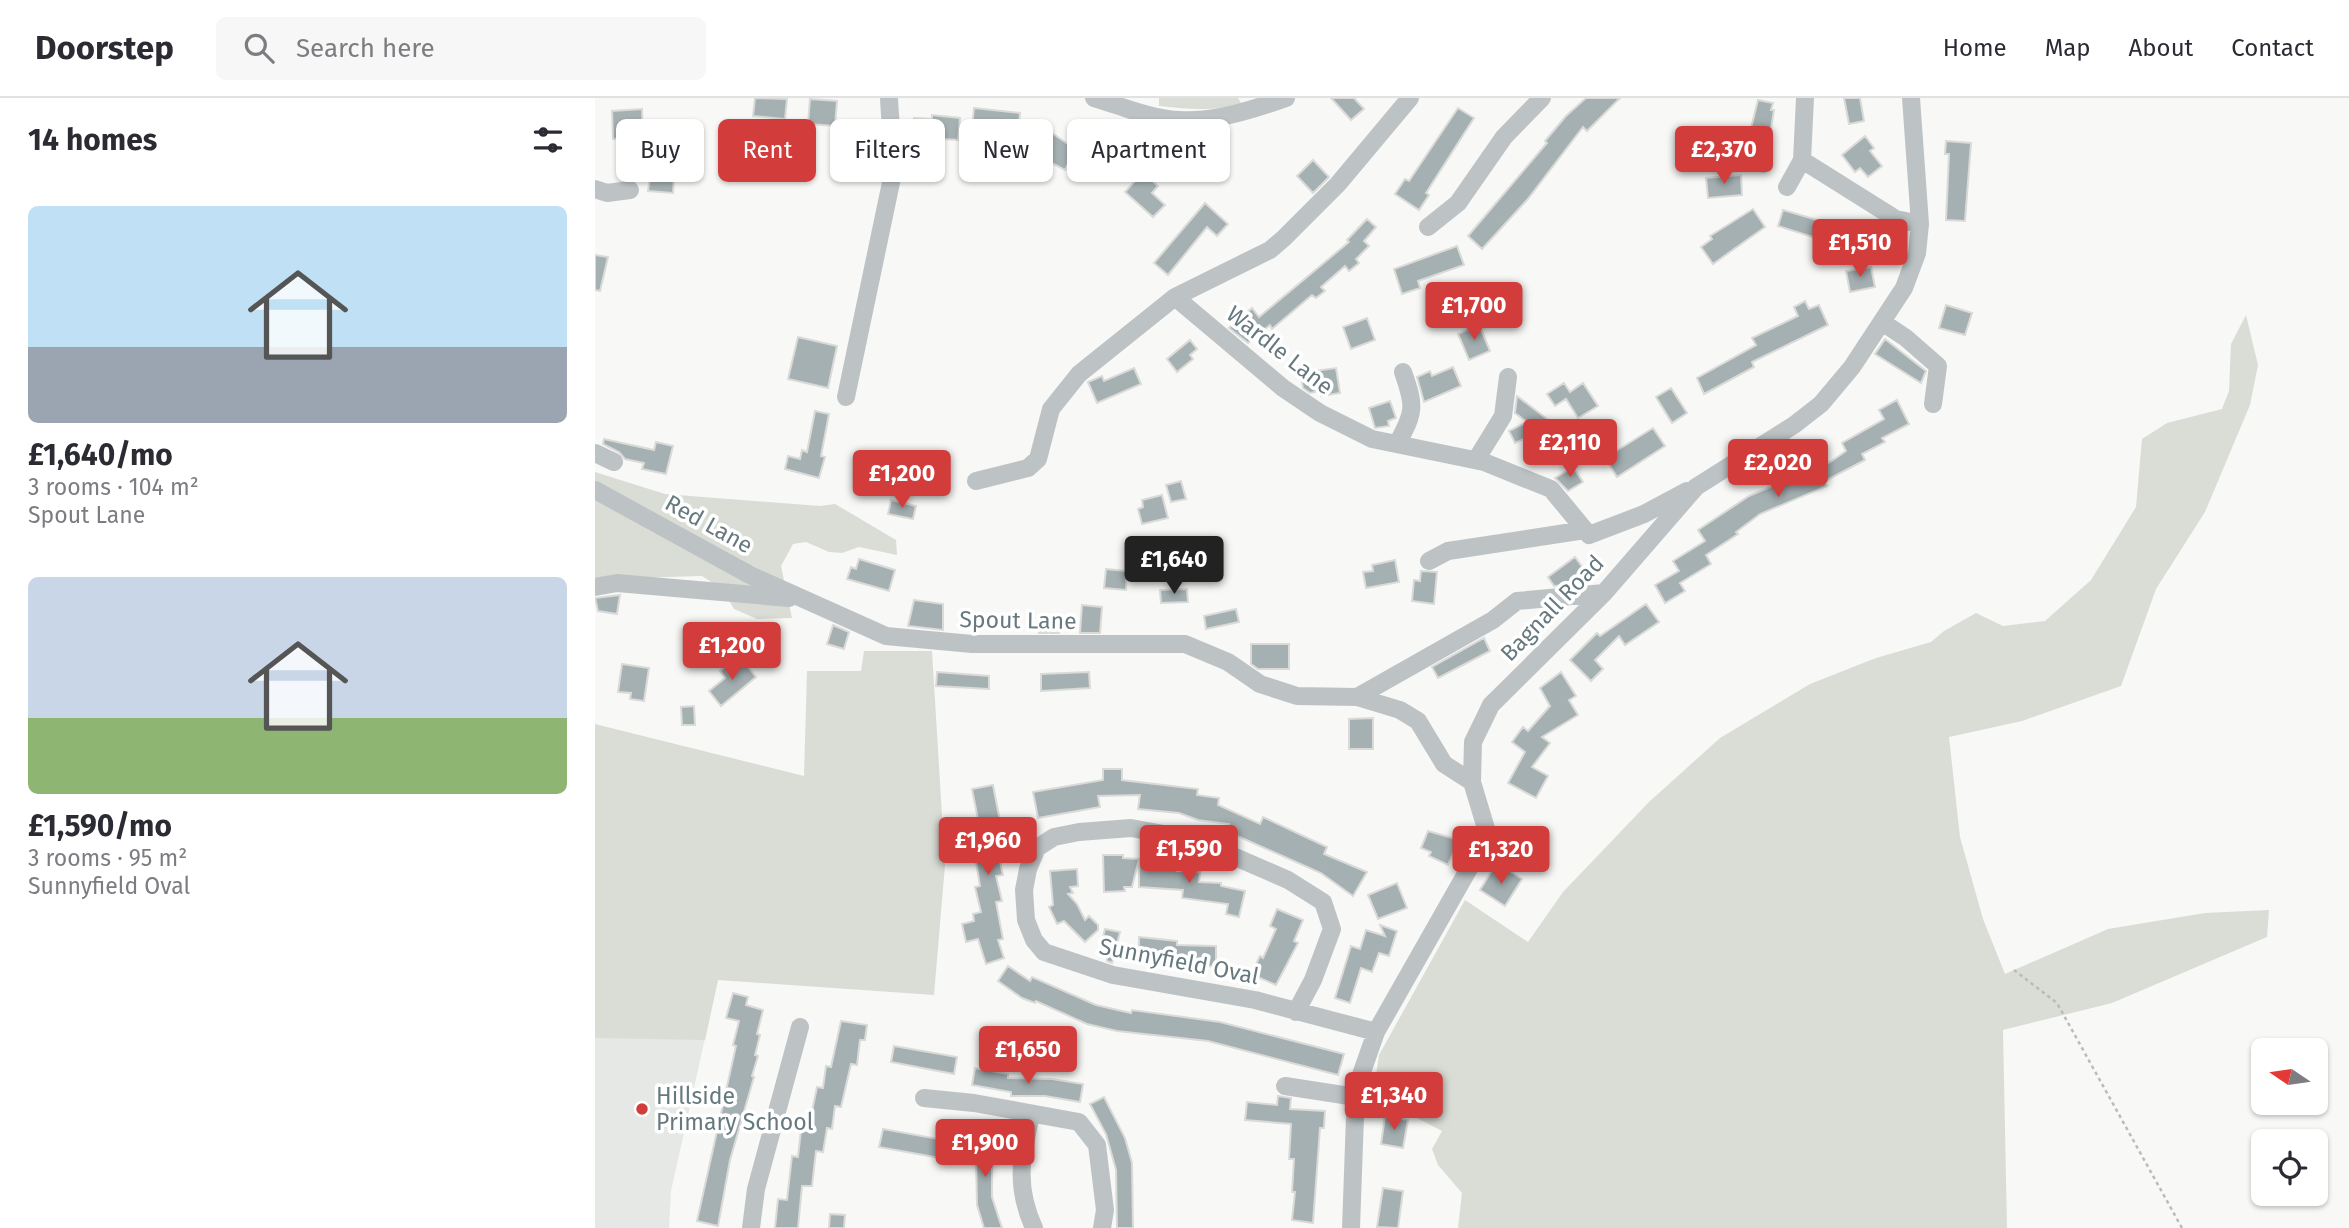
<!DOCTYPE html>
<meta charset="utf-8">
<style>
body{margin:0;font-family:"Fira Sans",sans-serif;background:#f7f7f7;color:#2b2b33;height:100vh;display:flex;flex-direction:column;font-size:26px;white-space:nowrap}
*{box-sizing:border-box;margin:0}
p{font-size:23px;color:#7c7c81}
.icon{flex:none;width:38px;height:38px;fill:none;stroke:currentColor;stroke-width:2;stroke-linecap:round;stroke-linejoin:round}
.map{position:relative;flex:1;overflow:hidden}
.drawer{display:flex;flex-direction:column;background:#fff;width:595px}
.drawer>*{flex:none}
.banner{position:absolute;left:21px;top:21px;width:665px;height:63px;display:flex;gap:14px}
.needle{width:46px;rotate:283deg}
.fabs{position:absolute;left:1656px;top:940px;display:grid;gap:14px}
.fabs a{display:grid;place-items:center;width:77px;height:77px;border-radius:10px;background:#fff;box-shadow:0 2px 5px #0004;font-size:35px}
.price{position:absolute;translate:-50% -60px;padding:0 16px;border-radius:7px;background:#d23d3c;color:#fff;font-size:23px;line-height:46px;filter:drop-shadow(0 2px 4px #0008)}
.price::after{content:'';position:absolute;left:50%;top:42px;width:21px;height:16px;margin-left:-10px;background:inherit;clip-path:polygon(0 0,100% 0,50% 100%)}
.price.current{background:#222;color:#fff}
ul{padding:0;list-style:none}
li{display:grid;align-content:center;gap:14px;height:371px;padding:0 28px}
li span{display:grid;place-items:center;height:217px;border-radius:10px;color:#555}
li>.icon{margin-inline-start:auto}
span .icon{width:126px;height:126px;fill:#fffc;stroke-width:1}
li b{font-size:30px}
h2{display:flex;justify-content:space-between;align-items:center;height:84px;padding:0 28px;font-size:30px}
.tag{padding:0 24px;border-radius:10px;background:#fff;box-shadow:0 2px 5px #0004;font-size:24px;line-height:63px}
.tag.current{background:#d23d3c;color:#fff}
header{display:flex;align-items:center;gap:42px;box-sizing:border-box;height:98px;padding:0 35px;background:#fff;border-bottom:2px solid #e1e1e2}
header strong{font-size:33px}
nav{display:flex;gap:38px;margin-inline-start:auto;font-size:24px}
.search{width:490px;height:63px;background:#f7f7f7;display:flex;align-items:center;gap:18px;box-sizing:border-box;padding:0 24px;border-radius:10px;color:#7c7c81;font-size:26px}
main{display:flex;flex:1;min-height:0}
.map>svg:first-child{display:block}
.built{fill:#e6e8e6}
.green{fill:#daddd6}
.building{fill:#a5b0b2;stroke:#dadad8;stroke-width:2}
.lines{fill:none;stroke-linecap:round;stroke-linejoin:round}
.path{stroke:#b8bcbe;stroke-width:2.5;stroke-dasharray:3.5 3.5;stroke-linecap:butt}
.minor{stroke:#bdc3c5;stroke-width:18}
.poi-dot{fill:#d23d3c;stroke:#fff;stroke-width:2.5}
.labels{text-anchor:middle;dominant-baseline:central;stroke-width:7;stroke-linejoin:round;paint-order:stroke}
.street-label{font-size:23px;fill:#66797e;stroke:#fff}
.poi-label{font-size:23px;fill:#66797e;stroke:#fff;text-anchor:start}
</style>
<header>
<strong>Doorstep</strong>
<div class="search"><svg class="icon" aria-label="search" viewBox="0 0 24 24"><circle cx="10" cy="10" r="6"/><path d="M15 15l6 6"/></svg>Search here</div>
<nav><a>Home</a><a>Map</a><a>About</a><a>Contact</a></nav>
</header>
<main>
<section class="drawer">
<h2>14 homes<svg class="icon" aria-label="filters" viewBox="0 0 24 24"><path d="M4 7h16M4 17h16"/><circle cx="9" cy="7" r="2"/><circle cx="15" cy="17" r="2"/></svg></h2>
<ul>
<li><span style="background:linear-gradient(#bfe0f5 65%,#9aa5b1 0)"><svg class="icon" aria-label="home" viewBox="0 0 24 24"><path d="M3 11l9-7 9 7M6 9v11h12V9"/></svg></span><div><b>£1,640/mo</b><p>3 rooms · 104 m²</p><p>Spout Lane</p></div></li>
<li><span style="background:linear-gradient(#c9d6e8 65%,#8fb573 0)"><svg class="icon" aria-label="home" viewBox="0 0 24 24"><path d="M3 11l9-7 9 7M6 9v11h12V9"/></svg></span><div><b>£1,590/mo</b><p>3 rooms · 95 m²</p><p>Sunnyfield Oval</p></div></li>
</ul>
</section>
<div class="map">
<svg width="1754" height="1130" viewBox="0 0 1754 1130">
<rect width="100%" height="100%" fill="#f8f8f6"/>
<path class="built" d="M 0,825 L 123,882 L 76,1093 L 74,1130 L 0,1130 Z"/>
<path class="green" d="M 564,0 L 643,0 L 646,5 C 620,14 590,11 564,8 Z
M 1651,217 L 1663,267 L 1655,307 L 1610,414 L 1561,491 L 1526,588 L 1427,623 L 1354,639 L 1365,739 L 1388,821 L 1410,876 L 1513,831 L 1610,815 L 1674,812 L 1672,839 L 1517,905 L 1408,932 L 1412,1130 L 863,1130 L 867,1095 L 843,1067 L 837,1051 L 847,1033 L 778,997 L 784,957 L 870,802 L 933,844 L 968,794 L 1054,704 L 1125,640 L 1215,586 L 1281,560 L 1336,544 L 1349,533 L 1381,515 L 1408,528 L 1450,523 L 1496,482 L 1541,409 L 1547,341 L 1572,325 L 1627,311 L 1634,293 L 1636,246 Z
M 0,374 L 70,396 L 225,408 L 240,406 L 301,442 L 302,457 L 264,449 L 247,455 L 234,454 L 211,444 L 198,446 L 186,468 L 197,520 L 162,521 L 139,511 L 127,491 L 107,478 L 0,481 Z
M 269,553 L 337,553 L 350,767 L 339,897 L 123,882 L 110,942 L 0,940 L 0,626 L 209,678 L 212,573 L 266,573 Z"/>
<path class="building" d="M 160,0 L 192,1 L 190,21 L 158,18 Z
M 736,0 L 759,0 L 769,11 L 756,22 Z
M 991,0 L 1025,0 L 992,33 L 988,29 L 932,102 L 887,151 L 873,138 L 952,45 L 950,43 L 971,18 Z
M 1249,0 L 1265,0 L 1269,23 L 1254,26 Z
M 215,1 L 242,3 L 240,28 L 213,26 Z
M 1163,2 L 1178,5 L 1176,12 L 1179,12 L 1169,74 L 1146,70 Z
M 379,10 L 425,15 L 423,34 L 377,29 Z
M 863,10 L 879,20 L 831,95 L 834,97 L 824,112 L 800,96 L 810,81 L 814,83 Z
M 47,11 L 48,40 L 18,41 L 17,13 Z
M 337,17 L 365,20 L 363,42 L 348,41 L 348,45 L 317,42 L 319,20 L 337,21 Z
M 457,35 L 480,51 L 470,72 L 445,59 Z
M 1270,38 L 1279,50 L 1275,53 L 1287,68 L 1273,79 L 1265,70 L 1260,74 L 1247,57 Z
M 1351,43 L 1376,45 L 1370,123 L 1351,122 L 1354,56 L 1350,56 Z
M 532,51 L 553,67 L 548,74 L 563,88 L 557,95 L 570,107 L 558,119 L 530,94 L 540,83 L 522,69 Z
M 718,62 L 734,79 L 718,95 L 702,78 Z
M 1146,77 L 1147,97 L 1113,100 L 1111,80 Z
M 55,78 L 79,81 L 78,95 L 53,93 Z
M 610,105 L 633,126 L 622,138 L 612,129 L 573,177 L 559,165 Z
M 1158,111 L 1170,129 L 1118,166 L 1106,149 L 1117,141 L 1115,138 Z
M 1188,112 L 1257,132 L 1252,150 L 1183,128 Z
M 772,121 L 781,129 L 769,143 L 774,148 L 761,161 L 764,165 L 754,173 L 750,168 L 726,189 L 730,193 L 721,200 L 717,197 L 677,231 L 675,227 L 653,245 L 634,230 L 657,210 L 664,219 L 754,144 L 752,142 Z
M 862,148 L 869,167 L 823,183 L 825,190 L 807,196 L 799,171 Z
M 0,157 L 13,159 L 5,193 L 0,192 Z
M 1276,169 L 1280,189 L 1255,194 L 1251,173 Z
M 1210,203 L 1214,211 L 1224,207 L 1233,227 L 1157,264 L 1159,269 L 1109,296 L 1102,280 L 1161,247 L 1157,240 L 1203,218 L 1199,209 Z
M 1351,207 L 1377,215 L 1370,237 L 1344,230 Z
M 772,220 L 780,242 L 756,251 L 748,229 Z
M 884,226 L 895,253 L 874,262 L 863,236 Z
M 203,239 L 242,248 L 233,290 L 193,281 Z
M 1290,241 L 1331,273 L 1326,285 L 1280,256 Z
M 595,242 L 602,251 L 595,257 L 598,261 L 582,274 L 572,261 Z
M 858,269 L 866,288 L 829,304 L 822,279 L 835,273 L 837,278 Z
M 539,270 L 546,286 L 502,305 L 493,284 L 507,278 L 509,283 Z
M 741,270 L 745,295 L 726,298 L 725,293 L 715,295 L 708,290 L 706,280 L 720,278 L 719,273 Z
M 969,285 L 975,294 L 988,285 L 1003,308 L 983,320 L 971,301 L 960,308 L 952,296 Z
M 1076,290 L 1092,315 L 1077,325 L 1061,299 Z
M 922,298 L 960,327 L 920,345 L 914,333 L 932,324 L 920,315 Z
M 1302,302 L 1314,326 L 1287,340 L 1290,344 L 1267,356 L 1270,362 L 1230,383 L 1232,388 L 1165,416 L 1141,434 L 1143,436 L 1111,457 L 1116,466 L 1085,485 L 1090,493 L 1070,505 L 1060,487 L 1084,473 L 1078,463 L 1110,443 L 1103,432 L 1154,398 L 1199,379 L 1198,376 L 1210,371 L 1211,374 L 1235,364 L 1251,353 L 1247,345 L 1289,321 L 1284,312 Z
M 795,303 L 801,320 L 793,323 L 794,328 L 780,330 L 774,310 Z
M 220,313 L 234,316 L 226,358 L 230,359 L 224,380 L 190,371 L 193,358 L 205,361 L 207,352 L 212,354 Z
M 1058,330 L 1070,348 L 1022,379 L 1010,360 Z
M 9,341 L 59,352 L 61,344 L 78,348 L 71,376 L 47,371 L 49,365 L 30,361 L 24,354 L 8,346 Z
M 978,369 L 988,384 L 973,393 L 960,380 Z
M 586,383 L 591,401 L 576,404 L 571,387 Z
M 567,397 L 573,420 L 547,426 L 543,411 L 548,409 L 547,402 Z
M 296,402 L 321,408 L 318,421 L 293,416 Z
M 980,459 L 991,474 L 973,487 L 959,488 L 953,479 Z
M 264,461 L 300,472 L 294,493 L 252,481 L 256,469 L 261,471 Z
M 800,462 L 804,484 L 771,490 L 768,474 L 778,473 L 777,467 Z
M 511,471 L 532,473 L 531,492 L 509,490 Z
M 826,473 L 842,474 L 839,506 L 817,503 L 819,482 L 825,483 Z
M 592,491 L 593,504 L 566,505 L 565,492 Z
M 25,497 L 22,516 L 3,513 L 0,500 Z
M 319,502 L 348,506 L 348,532 L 313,528 Z
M 1051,506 L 1064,524 L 1030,547 L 1024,538 L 1000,562 L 1008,571 L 996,583 L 975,562 L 1002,535 L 1005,538 Z
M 487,507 L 507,509 L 505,535 L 485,535 Z
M 641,511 L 644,524 L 611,531 L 609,518 Z
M 445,521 L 465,523 L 464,535 L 444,535 Z
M 238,527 L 254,534 L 249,551 L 232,546 Z
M 889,540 L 895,553 L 843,580 L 837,569 Z
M 656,546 L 694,546 L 694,571 L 663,571 L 656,566 Z
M 149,564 L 161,579 L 126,608 L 114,593 L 130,580 L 125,573 L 135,565 L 140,571 Z
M 27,566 L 54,570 L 49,603 L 35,601 L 36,595 L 23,594 Z
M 342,574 L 394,578 L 394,591 L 341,588 Z
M 494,574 L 495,590 L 446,593 L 446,576 Z
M 966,574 L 981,598 L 974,602 L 983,617 L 947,639 L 955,645 L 937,669 L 953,678 L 941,700 L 913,685 L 930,654 L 917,644 L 928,629 L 933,633 L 955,608 L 945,590 Z
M 99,608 L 100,627 L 87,627 L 86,609 Z
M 778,620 L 778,651 L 754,651 L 754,621 Z
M 508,671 L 527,671 L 527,682 L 603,691 L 602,697 L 624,700 L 623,707 L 665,726 L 668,719 L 732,749 L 729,756 L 772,774 L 758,798 L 726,775 L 631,733 L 634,726 L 603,722 L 584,715 L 543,711 L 545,697 L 503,698 L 505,709 L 443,720 L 438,694 L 508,682 Z
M 398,687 L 411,754 L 403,755 L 408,777 L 401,778 L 407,803 L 401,804 L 408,841 L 403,842 L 409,860 L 391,866 L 383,841 L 371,844 L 367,826 L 379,823 L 378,816 L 386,814 L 380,789 L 385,788 L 381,764 L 387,763 L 381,738 L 386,737 L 377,691 Z
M 833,733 L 864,742 L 853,767 L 834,758 L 836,754 L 826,750 Z
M 508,757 L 528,757 L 528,760 L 544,761 L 537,789 L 529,789 L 530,793 L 509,794 Z
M 544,761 L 582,767 L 582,773 L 605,774 L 604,784 L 626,785 L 626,788 L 650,793 L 644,819 L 631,816 L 633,806 L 587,800 L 588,792 L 544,789 Z
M 482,771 L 483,788 L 475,789 L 478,795 L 473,796 L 482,806 L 490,822 L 494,818 L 503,827 L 503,832 L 490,844 L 469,823 L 462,826 L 454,809 L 458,807 L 455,773 Z
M 898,771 L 909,778 L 913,772 L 927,781 L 910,808 L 885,792 Z
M 802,785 L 812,810 L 783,821 L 773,797 Z
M 682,811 L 708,822 L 699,843 L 703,845 L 681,887 L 656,876 L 665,858 L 668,860 L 681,831 L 675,828 Z
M 785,827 L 802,833 L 794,858 L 784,855 L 777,874 L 766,870 L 755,905 L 740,900 L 756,848 L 765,851 L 771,832 L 790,838 Z
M 510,831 L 525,834 L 517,865 L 512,863 L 511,853 L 505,851 Z
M 544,839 L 582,843 L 582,847 L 621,848 L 621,869 L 567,864 L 567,860 L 544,860 Z
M 413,868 L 435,883 L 437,879 L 501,907 L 536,915 L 537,912 L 625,924 L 749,956 L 743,977 L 613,943 L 522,933 L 492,926 L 441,903 L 440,905 L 427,900 L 403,883 Z
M 138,895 L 153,899 L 151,907 L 168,912 L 162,936 L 165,937 L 160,957 L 163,958 L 157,978 L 159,979 L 135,1062 L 123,1128 L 102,1123 L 141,948 L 138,947 L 144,923 L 131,920 Z
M 246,923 L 272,927 L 270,942 L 265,942 L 262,967 L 256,966 L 246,1009 L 240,1008 L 237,1031 L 232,1030 L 228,1054 L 221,1053 L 217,1088 L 207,1088 L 203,1130 L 180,1130 L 183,1101 L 192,1102 L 197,1058 L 203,1059 L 206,1032 L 213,1033 L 222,989 L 228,990 L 231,968 L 236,969 Z
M 299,948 L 362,959 L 359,976 L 296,964 Z
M 380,970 L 413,976 L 413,980 L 457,981 L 488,986 L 485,1004 L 450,998 L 416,998 L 416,994 L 377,987 Z
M 683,998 L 696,1000 L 695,1011 L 730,1013 L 729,1030 L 725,1030 L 718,1125 L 697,1122 L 700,1094 L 697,1094 L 699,1061 L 694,1061 L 696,1026 L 650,1022 L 652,1004 L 682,1007 Z
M 509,999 L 530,1040 L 537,1065 L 538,1130 L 522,1130 L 521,1072 L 511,1036 L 495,1006 Z
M 790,1018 L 813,1022 L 808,1050 L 786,1046 Z
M 381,1029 L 397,1031 L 393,1067 L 397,1067 L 397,1099 L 407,1130 L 389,1130 L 382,1107 L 381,1060 L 377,1060 Z
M 288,1031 L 349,1042 L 345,1060 L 284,1049 Z
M 788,1090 L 808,1093 L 803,1130 L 782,1129 Z
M 235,1116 L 250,1117 L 249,1130 L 234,1130 Z"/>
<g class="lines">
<path class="path" d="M 1419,872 L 1462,905 L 1587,1130"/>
<path class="minor" d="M 499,0 C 520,6 541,15 562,19 C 605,29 651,14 691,0
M 1207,62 L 1301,121 L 1325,126
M 1192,89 L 1207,62 L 1210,0
M 0,91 L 12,95 L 35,92
M 833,129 L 863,105 L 909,39 L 947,0
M 580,199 L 688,290 L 725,315 L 777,341 L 889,364 L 956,391 L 994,437 L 1049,416 L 1092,393
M 1287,224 L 1311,240 L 1343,268 L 1338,306
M 251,299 L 298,75 C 299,50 295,25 294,0
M 802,346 C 820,314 820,308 808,274
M 0,355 L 19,364
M 881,362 L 908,318 L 913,279
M 381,383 L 433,370 L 443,361 L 456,311 L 484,276 L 580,199 L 675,152 L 689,140 L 743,86 L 815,0
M 0,392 L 155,477 L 291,538 L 377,546 L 590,546 L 633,564 L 665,586 L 702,598 L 762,599 L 805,612 L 823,623 L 849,666 L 877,684
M 834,463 L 853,453 L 990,432
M 0,489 L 22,485 L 194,500
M 762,599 L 898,522 L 922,503 L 1009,495
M 701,914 L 718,882 L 737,831 L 728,804 L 693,782 L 601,742 L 536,730 L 484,734 L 459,739 L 442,750 L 433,771 L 429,792 L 431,822 L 439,842 L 449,854 L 518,877 L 660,902 L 781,934
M 690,988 L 761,999
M 329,1000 L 379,1005 L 484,1024 L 502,1047 L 510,1112 L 507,1130
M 436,1017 C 426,1060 420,1088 439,1130
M 156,1130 L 161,1091 L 205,929
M 756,1130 L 761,991 L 781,934 L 893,737 L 877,684 L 878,644 L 896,607 L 1009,495 L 1101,389 L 1199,327 L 1226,306 L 1257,269 L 1309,190 L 1322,155 L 1325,126 L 1316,0"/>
</g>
<circle class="poi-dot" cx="47" cy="1011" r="7"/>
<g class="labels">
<g class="street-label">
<text transform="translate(685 252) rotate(38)">Wardle Lane</text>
<text transform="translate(114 426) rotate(29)">Red Lane</text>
<text transform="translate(957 510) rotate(-46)">Bagnall Road</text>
<text transform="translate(423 522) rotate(1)">Spout Lane</text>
<text transform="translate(584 863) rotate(11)">Sunnyfield Oval</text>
</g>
<g class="poi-label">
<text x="61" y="998">Hillside<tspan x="61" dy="26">Primary School</tspan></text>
</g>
</g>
</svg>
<div class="fabs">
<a><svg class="needle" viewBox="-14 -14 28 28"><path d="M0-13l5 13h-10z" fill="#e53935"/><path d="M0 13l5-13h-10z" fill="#7c7c81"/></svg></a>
<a><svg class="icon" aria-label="locate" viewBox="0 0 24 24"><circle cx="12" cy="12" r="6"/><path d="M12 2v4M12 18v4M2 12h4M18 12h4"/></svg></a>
</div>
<b class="price" style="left:1129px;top:88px">£2,370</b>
<b class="price" style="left:1265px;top:181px">£1,510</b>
<b class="price" style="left:879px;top:244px">£1,700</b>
<b class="price" style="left:975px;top:381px">£2,110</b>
<b class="price" style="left:1183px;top:401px">£2,020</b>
<b class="price" style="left:307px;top:412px">£1,200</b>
<b class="price current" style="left:579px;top:498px">£1,640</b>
<b class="price" style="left:137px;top:584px">£1,200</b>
<b class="price" style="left:393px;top:779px">£1,960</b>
<b class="price" style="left:594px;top:787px">£1,590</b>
<b class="price" style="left:906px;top:788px">£1,320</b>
<b class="price" style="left:433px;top:988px">£1,650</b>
<b class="price" style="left:799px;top:1034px">£1,340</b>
<b class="price" style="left:390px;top:1081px">£1,900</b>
<div class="banner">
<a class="tag">Buy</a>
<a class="tag current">Rent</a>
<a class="tag">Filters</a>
<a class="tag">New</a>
<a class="tag">Apartment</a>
</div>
</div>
</main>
